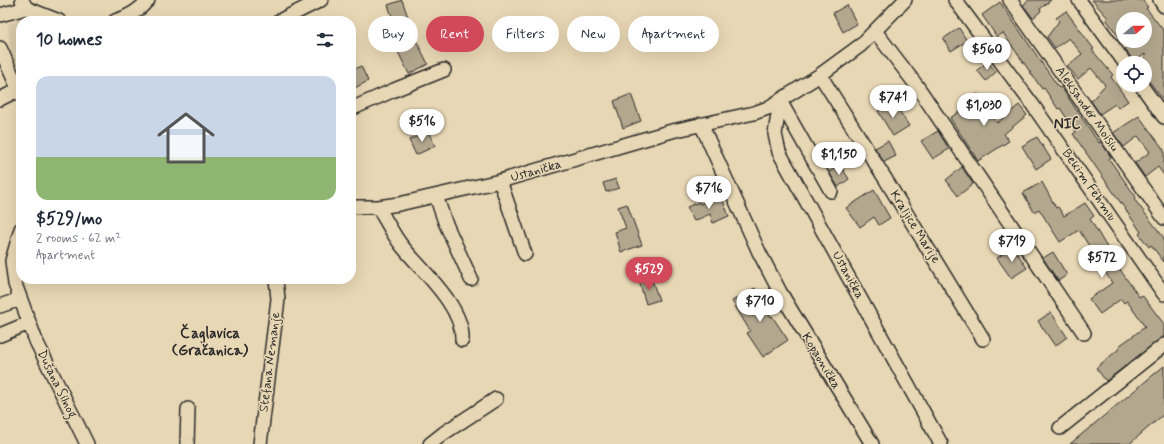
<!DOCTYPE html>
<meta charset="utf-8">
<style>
body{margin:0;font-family:Mynerve,sans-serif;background:#f6f6f7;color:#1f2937;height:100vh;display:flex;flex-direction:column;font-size:15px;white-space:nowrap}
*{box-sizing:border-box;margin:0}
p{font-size:13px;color:#747a83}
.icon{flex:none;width:22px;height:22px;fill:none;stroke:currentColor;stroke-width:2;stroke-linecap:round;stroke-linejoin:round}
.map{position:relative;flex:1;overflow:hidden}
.details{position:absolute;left:16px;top:16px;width:340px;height:268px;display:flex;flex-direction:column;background:#fff;border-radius:16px;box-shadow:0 4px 16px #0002}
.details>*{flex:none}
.hud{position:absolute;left:368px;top:16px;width:380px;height:36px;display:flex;gap:8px}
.needle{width:26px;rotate:69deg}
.controls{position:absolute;left:1116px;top:12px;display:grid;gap:8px}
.controls a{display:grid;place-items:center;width:36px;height:36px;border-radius:50%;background:#fff;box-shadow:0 4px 16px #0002;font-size:20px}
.price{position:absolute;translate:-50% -34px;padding:0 9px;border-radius:14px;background:#fff;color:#222;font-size:13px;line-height:26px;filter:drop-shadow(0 1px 2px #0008)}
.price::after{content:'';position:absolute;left:50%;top:24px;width:12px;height:9px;margin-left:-6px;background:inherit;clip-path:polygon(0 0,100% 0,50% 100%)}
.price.on{background:#d1495b;color:#fff}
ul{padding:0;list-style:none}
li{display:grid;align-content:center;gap:8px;height:212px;padding:0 20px}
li+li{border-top:1px solid #e0e1e3}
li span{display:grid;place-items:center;height:124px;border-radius:12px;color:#555}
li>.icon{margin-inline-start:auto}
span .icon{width:72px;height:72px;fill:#fffc;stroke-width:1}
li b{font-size:17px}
h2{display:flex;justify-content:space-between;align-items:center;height:48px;padding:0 20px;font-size:17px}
.tag{padding:0 14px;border-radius:18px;background:#fff;box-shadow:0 4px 16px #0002;font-size:14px;line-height:36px}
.tag.on{background:#d1495b;color:#fff}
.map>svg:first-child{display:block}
.built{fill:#d8c9a9}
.building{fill:#b3a78e;stroke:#2b2b2b}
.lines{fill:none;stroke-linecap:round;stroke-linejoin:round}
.minor-casing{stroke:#2b2b2b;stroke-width:16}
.minor{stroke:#e8d7b4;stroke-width:13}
.labels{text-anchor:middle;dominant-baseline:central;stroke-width:3;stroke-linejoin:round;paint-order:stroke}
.street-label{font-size:13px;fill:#2b2b2b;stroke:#e8d7b4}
.quarter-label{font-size:15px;font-weight:bold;fill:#2b2b2b;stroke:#e8d7b4}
</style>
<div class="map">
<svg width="1164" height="444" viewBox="0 0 1164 444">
<rect width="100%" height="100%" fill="#e8d7b4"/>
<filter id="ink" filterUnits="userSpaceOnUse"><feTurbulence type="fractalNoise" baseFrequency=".025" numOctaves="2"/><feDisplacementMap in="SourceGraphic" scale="8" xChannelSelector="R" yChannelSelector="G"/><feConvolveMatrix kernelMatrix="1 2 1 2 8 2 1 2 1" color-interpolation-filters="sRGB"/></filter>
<g filter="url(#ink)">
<path class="built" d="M 25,18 L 33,21 L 21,21 L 21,75 L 10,51 L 8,24 Z"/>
<path class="building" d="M 402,0 L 408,17 L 394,22 L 388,5 Z
M 1029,0 L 1051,0 L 1040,9 L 1041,11 L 1033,18 L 1023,5 Z
M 1092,0 L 1142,0 L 1148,7 L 1146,8 L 1164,31 L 1164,101 L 1145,76 L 1145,54 L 1134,62 L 1125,49 L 1135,41 L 1145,41 L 1145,19 L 1123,19 L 1123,43 L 1106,19 L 1108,18 Z
M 1000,2 L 1059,88 L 1061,87 L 1099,143 L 1101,142 L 1111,157 L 1109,159 L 1136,197 L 1134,199 L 1164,238 L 1164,262 L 1151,245 L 1149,247 L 1139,234 L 1141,232 L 1073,134 L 1076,132 L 1060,108 L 1058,109 L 1044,88 L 1042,89 L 1003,33 L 997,37 L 982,15 Z
M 847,5 L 857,24 L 843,32 L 833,13 Z
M 1066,11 L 1094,49 L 1092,50 L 1113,75 L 1111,77 L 1128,101 L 1118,108 L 1115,104 L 1100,114 L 1091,101 L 1105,85 L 1091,68 L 1078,79 L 1067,66 L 1082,54 L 1069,38 L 1055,48 L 1047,37 L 1059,21 L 1056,18 Z
M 959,28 L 967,41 L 951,51 L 943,39 Z
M 417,42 L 428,64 L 409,74 L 398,52 Z
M 988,62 L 996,72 L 986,81 L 977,70 Z
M 361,66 L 368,81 L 351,90 L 351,71 Z
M 631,94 L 641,121 L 623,128 L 614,101 Z
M 978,94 L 997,123 L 1019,105 L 1027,115 L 1004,134 L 1009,141 L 978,161 L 950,118 L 968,106 L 967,100 Z
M 893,101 L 909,126 L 893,136 L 878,111 Z
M 1139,116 L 1164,150 L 1164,175 L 1158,167 L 1145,177 L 1135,163 L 1150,152 L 1138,136 L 1124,147 L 1113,133 Z
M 428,131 L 435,146 L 416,155 L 409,140 Z
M 938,131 L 949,149 L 933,159 L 921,141 Z
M 1037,137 L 1051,159 L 1036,169 L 1022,146 Z
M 888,141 L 896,156 L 884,162 L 875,148 Z
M 840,165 L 849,179 L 838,187 L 829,172 Z
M 962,167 L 973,184 L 958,196 L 946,180 Z
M 616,179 L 619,188 L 606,192 L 603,183 Z
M 1042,182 L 1056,208 L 1058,207 L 1064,216 L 1085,203 L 1094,216 L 1090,219 L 1121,271 L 1139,297 L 1142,295 L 1164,324 L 1164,336 L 1106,381 L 1096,368 L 1120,348 L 1119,346 L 1145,327 L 1127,301 L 1124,303 L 1121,299 L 1100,314 L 1089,299 L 1112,283 L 1079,230 L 1060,242 L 1039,209 L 1034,212 L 1023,193 Z
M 874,190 L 890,218 L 879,225 L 874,217 L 860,227 L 846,208 Z
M 721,196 L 729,216 L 713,223 L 710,214 L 694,221 L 687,207 L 699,202 L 700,204 Z
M 627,204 L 642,245 L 621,252 L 615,232 L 626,228 L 618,207 Z
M 1013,247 L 1027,268 L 1011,278 L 997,258 Z
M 1053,252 L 1067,275 L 1058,281 L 1043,258 Z
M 651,277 L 659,300 L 646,304 L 639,281 Z
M 755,288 L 771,317 L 772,316 L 788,340 L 763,357 L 747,333 L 750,331 L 732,301 Z
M 1051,312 L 1067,337 L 1055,346 L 1038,321 Z
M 1164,366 L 1164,414 L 1134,440 L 1129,444 L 1070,444 Z"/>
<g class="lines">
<g class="minor-casing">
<path id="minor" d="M 22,0 L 26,8 L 59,21
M 955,0 L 1032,104 L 1164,294
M 1010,0 L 1164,218
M 1079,0 L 1125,63
M 1160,0 L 1164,6
M 0,15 L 26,8
M 115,21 C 129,17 139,11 148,0
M 279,21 L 321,0
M 875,31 L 917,86 L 1084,333
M 0,48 L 21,95
M 820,75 L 886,180 L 983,339
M 1141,85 L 1164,117
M 0,99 L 18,90
M 351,109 L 394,90 L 444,70
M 701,124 L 759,252 L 780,292 L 872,444
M 500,181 L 525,254
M 831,191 L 780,101 L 775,134 L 779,152 L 941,444
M 436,196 L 445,222 L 471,279
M 351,207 L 378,207 L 399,204 L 500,181 L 672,131 L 754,113 L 768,108 L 820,75 L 861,45 L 905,0
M 378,207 C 386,220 393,235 402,246 C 422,271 464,307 462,340
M 21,229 L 12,261 L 15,284 L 36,341 L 87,444
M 0,306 L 20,299
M 0,335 L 29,323
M 1060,428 L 1164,345
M 187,444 L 188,409
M 260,444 L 278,299 L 276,279
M 430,444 L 444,433 L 496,399"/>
</g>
<use href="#minor" class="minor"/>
</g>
</g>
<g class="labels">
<g class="street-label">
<text transform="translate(1087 109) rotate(55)">Aleksandër Moisiu</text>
<text transform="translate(536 171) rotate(-16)">Ustanička</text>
<text transform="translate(1089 185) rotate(55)">Bekim Fehmiu</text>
<text transform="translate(915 227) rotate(58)">Kraljice Marije</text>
<text transform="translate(848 275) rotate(61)">Ustanička</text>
<text transform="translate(821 361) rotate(59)">Kopaonička</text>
<text transform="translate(270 362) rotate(-83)">Stefana Nemanje</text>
<text transform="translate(57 384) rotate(64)">Dušana Silnog</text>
</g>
<g class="quarter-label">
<text x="1067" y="125">NIC</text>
<text x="210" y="334">Čaglavica<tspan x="210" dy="17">(Gračanica)</tspan></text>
</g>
</g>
</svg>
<div class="controls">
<a><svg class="needle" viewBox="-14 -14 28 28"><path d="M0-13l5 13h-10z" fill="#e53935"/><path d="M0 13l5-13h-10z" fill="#747a83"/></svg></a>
<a><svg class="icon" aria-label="locate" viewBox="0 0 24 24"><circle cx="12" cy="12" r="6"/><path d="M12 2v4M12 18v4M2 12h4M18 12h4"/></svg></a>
</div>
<b class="price" style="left:987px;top:71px">$560</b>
<b class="price" style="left:893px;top:119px">$741</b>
<b class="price" style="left:984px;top:127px">$1,030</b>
<b class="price" style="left:422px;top:143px">$516</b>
<b class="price" style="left:839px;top:176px">$1,150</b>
<b class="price" style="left:709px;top:210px">$716</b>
<b class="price" style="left:1012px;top:263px">$719</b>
<b class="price" style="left:1102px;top:279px">$572</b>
<b class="price on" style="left:649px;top:291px">$529</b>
<b class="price" style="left:760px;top:323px">$710</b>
<div class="hud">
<a class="tag">Buy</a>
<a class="tag on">Rent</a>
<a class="tag">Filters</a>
<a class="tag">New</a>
<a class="tag">Apartment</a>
</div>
<section class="details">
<h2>10 homes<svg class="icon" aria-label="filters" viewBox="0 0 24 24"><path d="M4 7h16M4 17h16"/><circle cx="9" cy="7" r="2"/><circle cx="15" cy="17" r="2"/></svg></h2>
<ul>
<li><span style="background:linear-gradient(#c9d6e8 65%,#8fb573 0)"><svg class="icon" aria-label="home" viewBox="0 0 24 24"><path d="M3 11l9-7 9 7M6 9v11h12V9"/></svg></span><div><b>$529/mo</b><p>2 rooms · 62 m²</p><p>Apartment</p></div></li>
</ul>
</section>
</div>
